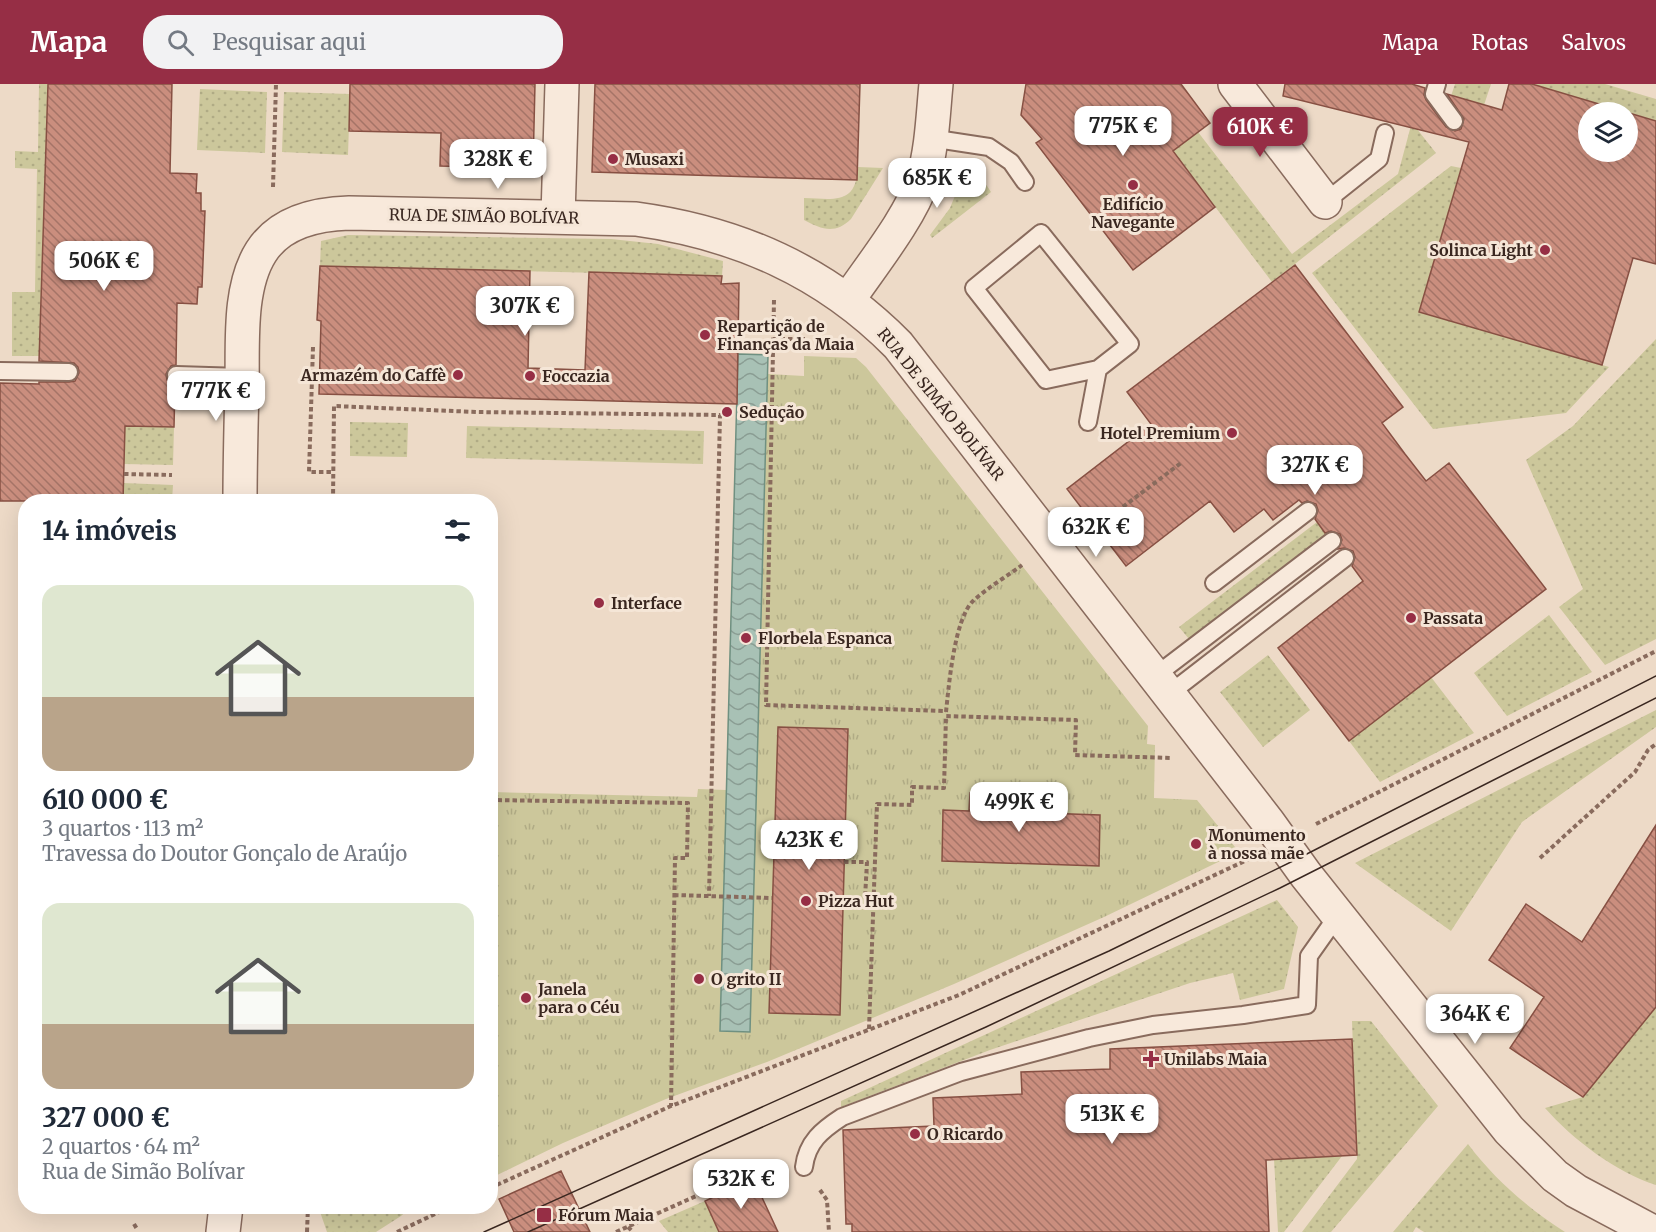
<!DOCTYPE html>
<html lang="pt">
<meta charset="utf-8">
<style>
body{margin:0;font-family:Merriweather,serif;background:#f2f2f3;color:#1f2937;height:100vh;display:flex;flex-direction:column;font-size:22px;white-space:nowrap}
*{box-sizing:border-box;margin:0}
p{font-size:20px;color:#747a83}
.icon{flex:none;width:33px;height:33px;fill:none;stroke:currentColor;stroke-width:2;stroke-linecap:round;stroke-linejoin:round}
.map{position:relative;flex:1;overflow:hidden}
.drawer{position:absolute;left:18px;top:410px;width:480px;height:720px;display:flex;flex-direction:column;background:#fff;border-radius:24px;box-shadow:0 6px 24px #0002}
.drawer>*{flex:none}
.buttons{position:absolute;left:1578px;top:18px;display:grid;gap:12px}
.buttons a{display:grid;place-items:center;width:60px;height:60px;border-radius:50%;background:#fff;box-shadow:0 6px 24px #0002;font-size:30px}
.price{position:absolute;translate:-50% -51px;padding:0 14px;border-radius:12px;background:#fff;color:#222;font-size:20px;line-height:39px;filter:drop-shadow(0 2px 3px #0008)}
.price::after{content:'';position:absolute;left:50%;top:36px;width:18px;height:14px;margin-left:-9px;background:inherit;clip-path:polygon(0 0,100% 0,50% 100%)}
.price.active{background:#962e45;color:#fff}
ul{padding:0;list-style:none}
li{display:grid;align-content:center;gap:12px;height:318px;padding:0 24px}
li span{display:grid;place-items:center;height:186px;border-radius:18px;color:#555}
li>.icon{margin-inline-start:auto}
span .icon{width:108px;height:108px;fill:#fffc;stroke-width:1}
li b{font-size:26px}
h2{display:flex;justify-content:space-between;align-items:center;height:72px;padding:0 24px;font-size:26px}
header{display:flex;align-items:center;gap:36px;box-sizing:border-box;height:84px;padding:0 30px;background:#962e45;color:#fff}
header strong{font-size:28px}
nav{display:flex;gap:33px;margin-inline-start:auto;font-size:21px}
.search{width:420px;height:54px;background:#f2f2f3;display:flex;align-items:center;gap:15px;box-sizing:border-box;padding:0 21px;border-radius:24px;color:#747a83;font-size:22px}
.map>svg:first-child{display:block}
.grass{fill:url(#grass-dots)}
.park{fill:url(#park-tufts)}
.water{fill:url(#water-waves);stroke:#6f9081;stroke-width:1.5}
.building{fill:url(#building-back-hatch);stroke:#875043;stroke-width:1.5;fill-rule:evenodd}
.lines{fill:none;stroke-linecap:round;stroke-linejoin:round}
.lane-casing{stroke:#896b5d;stroke-width:20}
.street-casing{stroke:#896b5d;stroke-width:36}
.path{stroke:#896b5d;stroke-width:4;stroke-dasharray:4.5 3;stroke-linecap:butt}
.lane{stroke:#f8e9db;stroke-width:16}
.street{stroke:#f8e9db;stroke-width:33}
.tram{stroke:#3a2720;stroke-width:1.5}
.poi-dot{fill:#962e45;stroke:#f5e6d7;stroke-width:2}
.labels{text-anchor:middle;dominant-baseline:central;stroke-width:6;stroke-linejoin:round;paint-order:stroke}
.poi-label{font-size:16px;font-weight:bold;fill:#3a2720;stroke:#f5e6d7;text-anchor:start}
.street-label{font-size:16px;fill:#3a2720;stroke:#f5e6d7}
</style>
<header>
<strong>Mapa</strong>
<div class="search"><svg class="icon" aria-label="search" viewBox="0 0 24 24"><circle cx="10" cy="10" r="6"/><path d="M15 15l6 6"/></svg>Pesquisar aqui</div>
<nav><a>Mapa</a><a>Rotas</a><a>Salvos</a></nav>
</header>
<div class="map">
<svg width="1656" height="1148" viewBox="0 0 1656 1148">
<defs>
<pattern id="grass-dots" width="8" height="8" patternUnits="userSpaceOnUse" patternTransform="scale(1.5)"><rect width="8" height="8" fill="#ccc79b"/><path d="M2 2h.1M6 6h.1" fill="none" stroke="#b0ab85" stroke-width="1.8" stroke-linecap="round"/></pattern>
<pattern id="park-tufts" width="24" height="20" patternUnits="userSpaceOnUse" patternTransform="scale(1.5)"><rect width="24" height="20" fill="#ccc79b"/><path d="M3 7l-1-3M5 7V3M7 7l1-3M15 17l-1-3M17 17v-4M19 17l1-3" fill="none" stroke="#b0ab85"/></pattern>
<pattern id="water-waves" width="16" height="10" patternUnits="userSpaceOnUse" patternTransform="scale(1.5)"><rect width="16" height="10" fill="#a8c1b5"/><path d="M0 5q4-4 8 0t8 0" fill="none" stroke="#8a9d93"/></pattern>
<pattern id="building-back-hatch" width="6" height="6" patternUnits="userSpaceOnUse" patternTransform="scale(1.5)"><rect width="6" height="6" fill="#ca8e7e"/><path d="M-1 5l2 2M0 0l6 6M5-1l2 2" fill="none" stroke="#a57467"/></pattern>
</defs>
<rect width="100%" height="100%" fill="#eddac7"/>
<path class="grass" d="M 39,0 L 48,0 L 39,272 L 12,272 L 12,208 L 35,208 L 37,85 L 15,84 L 15,67 L 38,68 Z
M 1455,0 L 1491,0 L 1484,21 L 1451,12 Z
M 1532,0 L 1605,0 L 1656,15 L 1656,37 Z
M 1421,4 L 1413,40 L 1436,69 L 1272,198 L 1173,67 L 1198,48 L 1292,170 L 1398,90 Z
M 200,5 L 267,8 L 265,69 L 197,66 Z
M 284,8 L 350,10 L 348,71 L 282,68 Z
M 1451,82 L 1461,84 L 1420,228 L 1609,283 L 1566,329 L 1433,345 L 1312,189 Z
M 858,83 L 883,84 L 851,135 C 835,151 821,145 804,136 L 804,114 C 835,115 856,121 858,83 Z
M 965,87 C 978,89 984,97 991,108 L 932,154 L 930,151 L 950,124 Z
M 348,151 L 611,155 L 658,160 L 723,177 L 722,192 L 320,182 L 321,157 Z
M 1656,255 L 1656,555 L 1605,581 L 1559,523 L 1583,505 L 1526,376 L 1573,342 Z
M 350,338 L 408,339 L 407,373 L 350,372 Z
M 125,342 L 174,343 L 173,381 L 124,380 Z
M 467,342 L 704,347 L 703,380 L 466,374 Z
M 123,399 L 173,401 L 172,417 L 123,417 Z
M 1317,438 L 1326,450 L 1189,555 L 1179,543 Z
M 1549,531 L 1592,588 L 1507,632 L 1474,589 Z
M 1268,571 L 1310,626 L 1263,663 L 1220,608 Z
M 1431,593 L 1474,649 L 1380,698 L 1349,657 Z
M 1656,626 L 1656,643 L 1522,738 L 1451,847 L 1355,779 Z
M 1277,816 L 1298,843 L 1284,905 L 1240,916 L 1233,889 L 1190,899 L 990,966 L 841,1023 L 841,1017 Z
M 1656,923 L 1656,1101 C 1617,1089 1572,1055 1545,1024 L 1583,1013 Z
M 1352,937 L 1371,937 L 1438,1022 L 1331,1148 L 1302,1148 L 1357,1075 Z
M 1468,1060 C 1495,1096 1528,1124 1565,1148 L 1424,1148 L 1416,1143 L 1413,1148 L 1393,1148 Z
M 1342,1072 L 1284,1148 L 1278,1148 L 1274,1075 Z
M 705,1117 L 719,1148 L 668,1148 L 659,1137 Z
M 318,1122 L 412,1122 L 401,1132 L 376,1148 L 327,1148 Z"/>
<path class="park" d="M 738,270 L 768,271 L 768,290 L 804,292 L 804,272 L 856,274 L 866,283 L 1148,642 L 1147,660 L 1155,661 L 1154,714 L 1197,716 L 1239,768 L 1104,833 L 954,900 L 767,978 L 666,1015 L 563,1059 L 491,1094 L 491,708 L 697,713 L 698,705 L 726,706 Z"/>
<path class="water" d="M 738,270 L 768,271 L 750,948 L 720,947 Z"/>
<path class="building" d="M 48,0 L 172,0 L 170,89 L 197,90 L 196,109 L 201,109 L 201,127 L 205,127 L 202,203 L 198,203 L 197,220 L 177,219 L 176,281 L 171,282 L 166,290 L 167,296 L 175,301 L 174,343 L 125,342 L 123,417 L 0,417 L 0,299 L 39,300 L 39,298 L 69,298 L 75,297 L 79,289 L 78,283 L 74,279 L 39,277 Z
M 350,0 L 535,0 L 533,84 L 440,82 L 441,49 L 349,47 Z
M 595,0 L 860,0 L 857,96 L 592,88 Z
M 1026,0 L 1181,0 L 1210,39 L 1173,67 L 1215,123 L 1133,186 L 1036,59 L 1042,55 L 1021,31 Z
M 1285,0 L 1412,0 L 1425,4 L 1424,11 L 1426,16 L 1446,43 L 1455,47 L 1461,45 L 1464,35 L 1447,10 L 1502,26 L 1509,0 L 1532,0 L 1656,37 L 1656,180 L 1633,174 L 1602,281 L 1419,228 L 1469,58 L 1283,12 ZM 1588,28 L 1628,28 L 1628,68 L 1588,68 Z
M 1295,181 L 1403,323 L 1382,339 L 1405,370 L 1426,397 L 1449,379 L 1546,505 L 1349,657 L 1278,564 L 1363,497 L 1352,482 L 1355,473 L 1353,467 L 1344,464 L 1338,465 L 1342,456 L 1340,450 L 1331,447 L 1325,449 L 1315,435 L 1318,426 L 1316,420 L 1307,417 L 1302,419 L 1299,416 L 1273,436 L 1264,425 L 1234,448 L 1210,417 L 1126,482 L 1067,405 L 1151,340 L 1127,308 Z
M 320,182 L 530,187 L 528,284 L 585,286 L 589,188 L 722,192 L 721,200 L 739,199 L 737,320 L 319,310 L 321,237 L 317,236 Z
M 778,643 L 848,645 L 840,931 L 769,929 Z
M 970,709 L 1043,712 L 1043,729 L 1100,731 L 1099,782 L 942,777 L 943,726 L 969,727 Z
M 1656,741 L 1656,923 L 1583,1013 L 1510,964 L 1544,913 L 1489,876 L 1526,820 L 1582,858 Z
M 1352,955 L 1357,1071 L 1266,1076 L 1269,1148 L 852,1148 L 852,1140 L 846,1140 L 843,1046 L 934,1042 L 933,1014 L 1022,1010 L 1021,988 L 1110,985 L 1110,965 Z
M 561,1087 L 590,1148 L 514,1148 L 499,1115 Z
M 753,1094 L 778,1148 L 719,1148 L 705,1117 Z"/>
<g class="lines">
<g class="lane-casing">
<path id="lane" d="M 1437,0 L 1434,10 L 1454,37
M 930,54 L 989,63 L 1011,78 L 1025,98
M 1325,118 L 1379,75 L 1385,49
M 0,287 L 69,288
M 176,291 L 242,293
M 1088,338 L 1098,285 L 1130,260 L 1041,149 L 974,204 L 1046,296 L 1098,285
M 1214,499 L 1308,427
M 1155,592 L 1332,457
M 1169,610 L 1345,474
M 804,1083 C 807,1058 822,1046 842,1033 L 961,988 L 1089,954 L 1153,941 L 1243,931 L 1307,921 L 1309,872 L 1338,831"/>
</g>
<g class="street-casing">
<path id="street" d="M 1235,0 L 1325,118
M 558,132 L 562,0
M 848,216 C 871,182 910,134 923,95 C 932,65 933,31 936,0
M 240,417 C 240,379 241,341 242,302 C 243,261 238,204 261,168 C 280,138 316,130 349,129 L 636,135 C 738,149 825,187 898,261 L 1268,738 L 1306,791 L 1509,1046 L 1555,1092 L 1576,1107 L 1653,1148
M 223,1148 L 226,1122"/>
</g>
<path class="path" d="M 273,103 L 276,0
M 774,216 L 766,621 L 946,627
M 773,255 L 805,255
M 313,263 L 309,388 L 333,388
M 124,390 L 172,391
M 333,417 L 334,322 L 476,328 L 720,331 L 709,812
M 1099,441 L 1181,379
M 946,628 C 949,601 954,536 973,517 C 987,504 1006,493 1022,481
M 490,716 L 688,719 L 687,774 L 675,774 L 671,1022
M 1316,740 L 1656,567
M 1540,774 L 1635,688 L 1648,666 L 1656,660
M 844,778 L 867,778 L 865,814 L 874,814
M 674,811 L 772,814
M 869,945 L 877,720 L 912,721 L 912,703 L 944,704 L 946,632 L 1076,636 L 1075,671 L 1171,674
M 490,1104 L 671,1022 L 959,911 L 1249,775
M 820,1106 L 827,1116 L 829,1148
M 134,1140 L 137,1145
M 628,1143 L 633,1148
M 307,1148 L 308,1122
M 397,1148 L 452,1122
M 616,1148 L 763,1082 L 777,1082"/>
<use href="#lane" class="lane"/>
<use href="#street" class="street"/>
<path class="tram" d="M 484,1148 L 1109,867 L 1295,776 L 1656,592
M 528,1148 L 986,943 L 1280,804 L 1656,614"/>
</g>
<g class="poi-dot">
<circle cx="613" cy="75" r="6"/>
<circle cx="1133" cy="101" r="6"/>
<circle cx="1545" cy="166" r="6"/>
<circle cx="705" cy="251" r="6"/>
<circle cx="458" cy="291" r="6"/>
<circle cx="530" cy="292" r="6"/>
<circle cx="727" cy="328" r="6"/>
<circle cx="1232" cy="349" r="6"/>
<circle cx="599" cy="519" r="6"/>
<circle cx="1411" cy="534" r="6"/>
<circle cx="746" cy="554" r="6"/>
<circle cx="1196" cy="760" r="6"/>
<circle cx="806" cy="817" r="6"/>
<circle cx="699" cy="895" r="6"/>
<circle cx="526" cy="914" r="6"/>
<path d="M1148 966h6v6h6v6h-6v6h-6v-6h-6v-6h6z"/>
<circle cx="915" cy="1050" r="6"/>
<rect x="536" y="1123" width="16" height="16" rx="3"/>
</g>
<g class="labels">
<g class="poi-label">
<text x="625" y="75">Musaxi</text>
<text x="1133" y="120" text-anchor="middle">Edifício<tspan x="1133" dy="18">Navegante</tspan></text>
<text x="1533" y="166" text-anchor="end">Solinca Light</text>
<text x="717" y="242">Repartição de<tspan x="717" dy="18">Finanças da Maia</tspan></text>
<text x="446" y="291" text-anchor="end">Armazém do Caffè</text>
<text x="542" y="292">Foccazia</text>
<text x="739" y="328">Sedução</text>
<text x="1220" y="349" text-anchor="end">Hotel Premium</text>
<text x="611" y="519">Interface</text>
<text x="1423" y="534">Passata</text>
<text x="758" y="554">Florbela Espanca</text>
<text x="1208" y="751">Monumento<tspan x="1208" dy="18">à nossa mãe</tspan></text>
<text x="818" y="817">Pizza Hut</text>
<text x="711" y="895">O grito II</text>
<text x="538" y="905">Janela<tspan x="538" dy="18">para o Céu</tspan></text>
<text x="1164" y="975">Unilabs Maia</text>
<text x="927" y="1050">O Ricardo</text>
<text x="558" y="1131">Fórum Maia</text>
</g>
<g class="street-label">
<text transform="translate(484 132) rotate(1)">RUA DE SIMÃO BOLÍVAR</text>
<text transform="translate(941 320) rotate(51)">RUA DE SIMÃO BOLÍVAR</text>
</g>
</g>
</svg>
<div class="buttons">
<a><svg class="icon" aria-label="layers" viewBox="0 0 24 24"><path d="M12 4l9 5-9 5-9-5zM3 14l9 5 9-5"/></svg></a>
</div>
<b class="price" style="left:1123px;top:73px">775K €</b>
<b class="price active" style="left:1260px;top:74px">610K €</b>
<b class="price" style="left:498px;top:106px">328K €</b>
<b class="price" style="left:937px;top:125px">685K €</b>
<b class="price" style="left:104px;top:208px">506K €</b>
<b class="price" style="left:525px;top:253px">307K €</b>
<b class="price" style="left:216px;top:338px">777K €</b>
<b class="price" style="left:1315px;top:412px">327K €</b>
<b class="price" style="left:1096px;top:474px">632K €</b>
<b class="price" style="left:1019px;top:749px">499K €</b>
<b class="price" style="left:809px;top:787px">423K €</b>
<b class="price" style="left:1475px;top:961px">364K €</b>
<b class="price" style="left:1112px;top:1061px">513K €</b>
<b class="price" style="left:741px;top:1126px">532K €</b>
<section class="drawer">
<h2>14 imóveis<svg class="icon" aria-label="filters" viewBox="0 0 24 24"><path d="M4 7h16M4 17h16"/><circle cx="9" cy="7" r="2"/><circle cx="15" cy="17" r="2"/></svg></h2>
<ul>
<li><span style="background:linear-gradient(#dfe7d0 60%,#b9a48a 0)"><svg class="icon" aria-label="home" viewBox="0 0 24 24"><path d="M3 11l9-7 9 7M6 9v11h12V9"/></svg></span><div><b>610 000 €</b><p>3 quartos · 113 m²</p><p>Travessa do Doutor Gonçalo de Araújo</p></div></li>
<li><span style="background:linear-gradient(#dfe7d0 65%,#b9a48a 0)"><svg class="icon" aria-label="home" viewBox="0 0 24 24"><path d="M3 11l9-7 9 7M6 9v11h12V9"/></svg></span><div><b>327 000 €</b><p>2 quartos · 64 m²</p><p>Rua de Simão Bolívar</p></div></li>
</ul>
</section>
</div>
